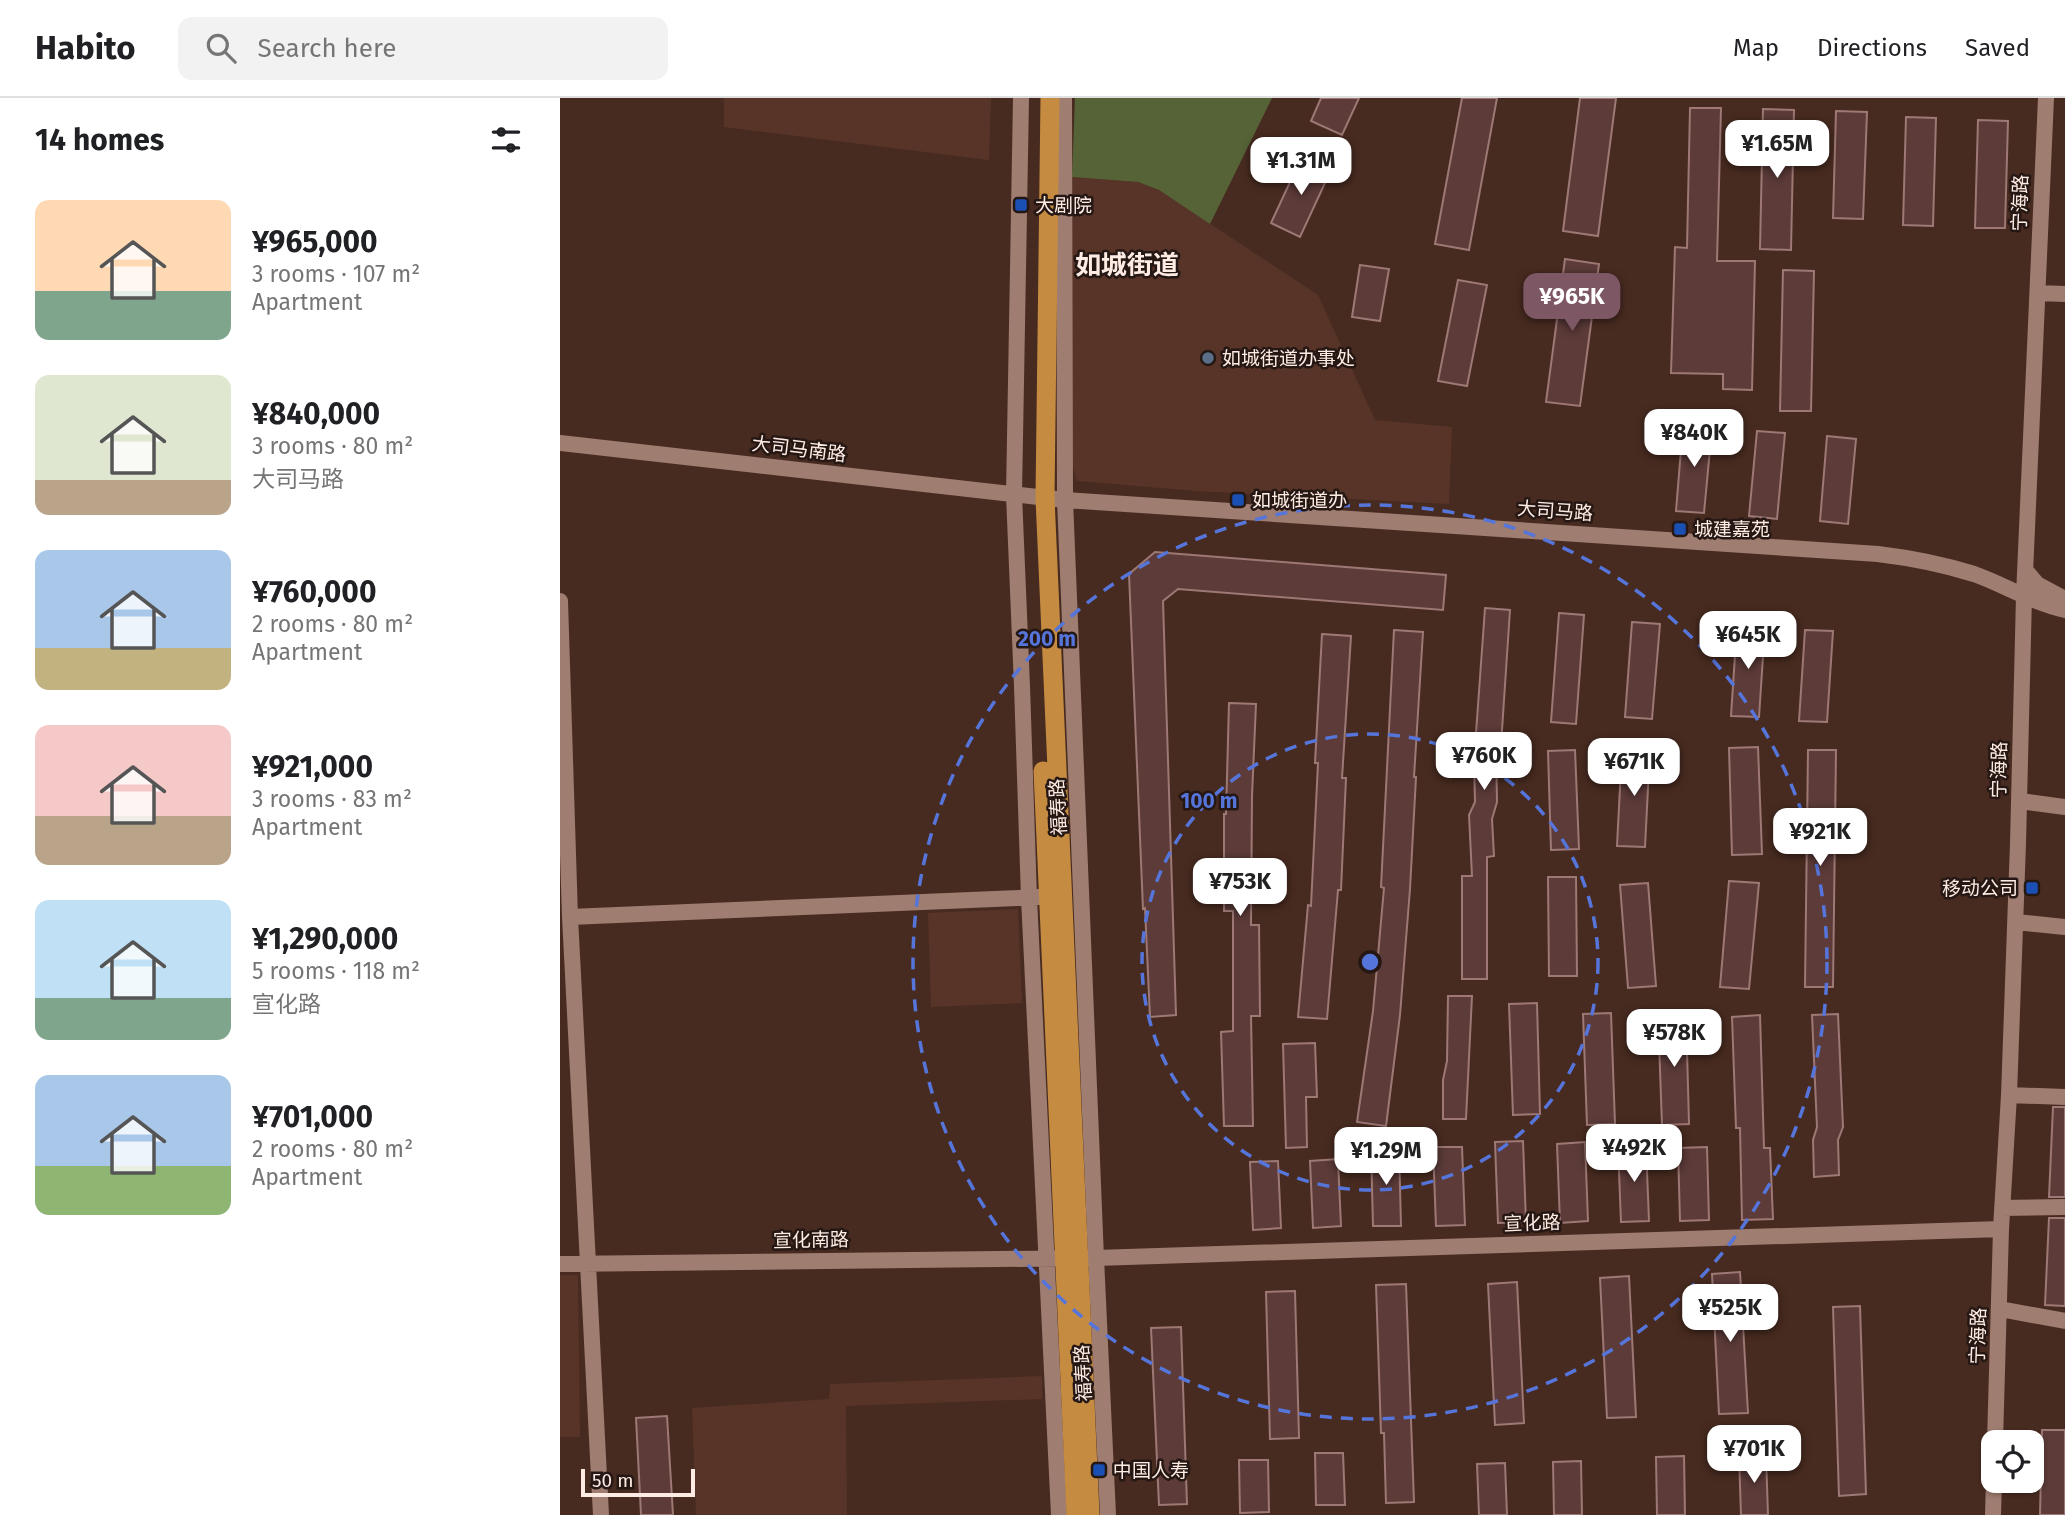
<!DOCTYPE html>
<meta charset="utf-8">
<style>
body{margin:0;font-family:"Fira Sans","Noto Sans SC",sans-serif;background:#f2f2f2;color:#202124;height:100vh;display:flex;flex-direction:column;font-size:26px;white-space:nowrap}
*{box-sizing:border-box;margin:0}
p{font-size:23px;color:#757577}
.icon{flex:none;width:38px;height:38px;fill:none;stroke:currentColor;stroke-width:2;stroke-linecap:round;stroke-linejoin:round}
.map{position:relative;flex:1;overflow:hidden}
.details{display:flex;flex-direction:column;background:#fff;width:560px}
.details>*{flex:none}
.buttons{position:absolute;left:1421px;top:1332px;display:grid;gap:14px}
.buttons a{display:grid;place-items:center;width:63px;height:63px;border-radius:14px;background:#fff;box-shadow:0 2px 5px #0004;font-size:35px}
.scale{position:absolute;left:21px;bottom:18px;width:114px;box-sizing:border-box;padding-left:7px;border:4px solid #feebe4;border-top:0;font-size:19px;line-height:24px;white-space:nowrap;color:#feebe4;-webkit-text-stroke:5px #251713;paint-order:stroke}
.price{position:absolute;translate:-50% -60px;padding:0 16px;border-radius:14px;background:#fff;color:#222;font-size:23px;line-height:46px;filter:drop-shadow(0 2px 4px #0008)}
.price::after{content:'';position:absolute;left:50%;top:42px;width:21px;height:16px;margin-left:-10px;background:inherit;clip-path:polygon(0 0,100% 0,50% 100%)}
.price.current{background:#7e5765;color:#fff}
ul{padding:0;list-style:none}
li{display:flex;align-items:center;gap:21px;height:175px;padding:0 35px}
li span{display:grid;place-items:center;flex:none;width:196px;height:140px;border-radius:14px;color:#555}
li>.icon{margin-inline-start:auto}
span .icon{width:84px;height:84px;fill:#fffc;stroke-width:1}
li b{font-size:30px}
h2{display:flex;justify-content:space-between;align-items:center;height:84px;padding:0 35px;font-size:30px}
header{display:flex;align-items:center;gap:42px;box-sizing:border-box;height:98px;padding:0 35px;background:#fff;border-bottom:2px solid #e0e0e0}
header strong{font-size:33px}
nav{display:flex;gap:38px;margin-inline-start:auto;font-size:24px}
.search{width:490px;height:63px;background:#f2f2f2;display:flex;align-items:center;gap:18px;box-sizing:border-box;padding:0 24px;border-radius:14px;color:#757577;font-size:26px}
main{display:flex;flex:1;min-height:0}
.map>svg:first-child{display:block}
.built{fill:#573427}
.green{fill:#556337}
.building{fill:#5c3b39;stroke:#9d7875;stroke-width:2}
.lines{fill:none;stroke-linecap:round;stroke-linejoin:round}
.minor{stroke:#9f7d71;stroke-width:16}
.major{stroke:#c58c41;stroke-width:19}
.ring{fill:none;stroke:#5575db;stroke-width:3.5;stroke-dasharray:12 9}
.transit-dot{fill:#1a4fb4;stroke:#251713;stroke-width:2.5}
.service-dot{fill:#5c6f8a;stroke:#251713;stroke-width:2.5}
.labels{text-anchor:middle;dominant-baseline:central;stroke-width:5;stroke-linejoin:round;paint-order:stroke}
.street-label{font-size:19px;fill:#feebe4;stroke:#251713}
.poi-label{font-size:19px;fill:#feebe4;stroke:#251713;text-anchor:start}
.district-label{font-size:26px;font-weight:bold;fill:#feebe4;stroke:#251713}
.centre{fill:#5575db;stroke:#251713;stroke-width:3.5}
.ring-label{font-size:21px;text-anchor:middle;font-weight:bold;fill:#5575db;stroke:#251713;stroke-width:5;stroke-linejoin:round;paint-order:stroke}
</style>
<header>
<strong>Habito</strong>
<div class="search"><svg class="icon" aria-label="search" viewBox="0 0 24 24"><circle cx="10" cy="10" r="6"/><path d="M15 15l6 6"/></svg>Search here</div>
<nav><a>Map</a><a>Directions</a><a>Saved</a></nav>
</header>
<main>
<section class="details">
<h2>14 homes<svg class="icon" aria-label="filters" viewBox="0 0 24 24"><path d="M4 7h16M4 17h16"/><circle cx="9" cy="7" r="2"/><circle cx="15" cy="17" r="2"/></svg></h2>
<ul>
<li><span style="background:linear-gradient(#ffd9b3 65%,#7fa58c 0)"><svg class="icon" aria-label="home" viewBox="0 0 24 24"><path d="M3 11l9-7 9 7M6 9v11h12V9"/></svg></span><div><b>¥965,000</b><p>3 rooms · 107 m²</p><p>Apartment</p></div></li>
<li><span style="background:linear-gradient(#dfe7d0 75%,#b9a48a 0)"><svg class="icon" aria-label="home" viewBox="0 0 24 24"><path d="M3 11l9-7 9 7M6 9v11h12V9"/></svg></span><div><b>¥840,000</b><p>3 rooms · 80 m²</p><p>大司马路</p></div></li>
<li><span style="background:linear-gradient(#a9c7e8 70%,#c2b280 0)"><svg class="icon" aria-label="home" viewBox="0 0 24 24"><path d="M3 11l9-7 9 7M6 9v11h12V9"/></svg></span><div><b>¥760,000</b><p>2 rooms · 80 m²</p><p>Apartment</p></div></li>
<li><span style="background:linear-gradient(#f6c9c9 65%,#b9a48a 0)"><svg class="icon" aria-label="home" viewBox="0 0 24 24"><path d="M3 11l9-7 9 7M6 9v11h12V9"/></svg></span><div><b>¥921,000</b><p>3 rooms · 83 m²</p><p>Apartment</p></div></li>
<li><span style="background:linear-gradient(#bfe0f5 70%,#7fa58c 0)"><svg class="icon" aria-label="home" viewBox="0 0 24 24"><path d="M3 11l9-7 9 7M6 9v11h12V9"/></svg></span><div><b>¥1,290,000</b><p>5 rooms · 118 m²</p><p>宣化路</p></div></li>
<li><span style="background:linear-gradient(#a9c7e8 65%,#8fb573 0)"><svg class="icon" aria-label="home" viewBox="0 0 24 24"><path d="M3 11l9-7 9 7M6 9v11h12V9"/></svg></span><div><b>¥701,000</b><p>2 rooms · 80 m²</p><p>Apartment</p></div></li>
</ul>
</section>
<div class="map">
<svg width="1505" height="1417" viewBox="0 0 1505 1417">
<rect width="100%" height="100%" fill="#482b20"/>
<path class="built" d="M 164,0 L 431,0 L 429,62 L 164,29 Z
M 512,79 L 578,84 L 599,92 L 758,197 L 815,322 L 892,329 L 889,406 L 636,393 L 517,383 L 510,359 Z
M 458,811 L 462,905 L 371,909 L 368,815 Z
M 0,1177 L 18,1177 L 20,1339 L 0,1339 Z
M 482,1278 L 482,1301 L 286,1308 L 287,1417 L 136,1417 L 132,1310 L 269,1301 L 270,1286 Z"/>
<path class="green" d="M 515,0 L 712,0 L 650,126 L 599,92 L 578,84 L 512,79 Z"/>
<path class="building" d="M 761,0 L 799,0 L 782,37 L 751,23 Z
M 902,0 L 937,0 L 909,152 L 875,146 Z
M 1020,0 L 1056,0 L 1038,138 L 1003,133 Z
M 1130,10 L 1161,10 L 1157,163 L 1195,163 L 1192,292 L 1163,291 L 1163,276 L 1111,275 L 1115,149 L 1127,150 Z
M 1203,11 L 1234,12 L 1231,152 L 1200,151 Z
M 1276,13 L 1307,14 L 1303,121 L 1273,120 Z
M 1346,19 L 1376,20 L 1373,128 L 1343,127 Z
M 1418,22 L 1448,23 L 1445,130 L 1415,130 Z
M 742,58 L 771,72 L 740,139 L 711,125 Z
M 1005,161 L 1039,166 L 1020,308 L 986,304 Z
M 800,167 L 829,171 L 820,223 L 792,219 Z
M 1223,172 L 1254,173 L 1251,313 L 1220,313 Z
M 898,182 L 927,187 L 907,288 L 878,283 Z
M 1123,327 L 1152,330 L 1144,415 L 1116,413 Z
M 1197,333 L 1225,335 L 1217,421 L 1189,418 Z
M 1267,338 L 1296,341 L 1288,426 L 1260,423 Z
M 595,454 L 886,477 L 883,512 L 618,491 L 603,503 L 616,917 L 590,919 L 585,810 L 583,811 L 569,476 Z
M 925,510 L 950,512 L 941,647 L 936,647 L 937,704 L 932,721 L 934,758 L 927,759 L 927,881 L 902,881 L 902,778 L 912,778 L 909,717 L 915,704 L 914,663 Z
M 999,515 L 1024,517 L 1016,626 L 991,624 Z
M 1072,524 L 1100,526 L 1092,621 L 1065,619 Z
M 1177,527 L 1205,528 L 1199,619 L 1171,618 Z
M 834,532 L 863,534 L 854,679 L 856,679 L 850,791 L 840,917 L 826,1028 L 797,1024 L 813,913 L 824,790 L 821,789 Z
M 1245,532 L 1273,533 L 1267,624 L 1239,623 Z
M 762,536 L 791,538 L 782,680 L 786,680 L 781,792 L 778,792 L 767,921 L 738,919 L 748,807 L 751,808 L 758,665 L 755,665 Z
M 669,605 L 696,606 L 692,698 L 691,827 L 699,827 L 700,918 L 691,918 L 693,1028 L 664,1028 L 661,934 L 673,933 L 673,813 L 664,813 L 664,716 L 666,716 Z
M 1198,649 L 1202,756 L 1172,757 L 1169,650 Z
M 1062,650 L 1090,651 L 1085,749 L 1057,748 Z
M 1015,652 L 1019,751 L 991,752 L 988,653 Z
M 1248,652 L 1276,652 L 1273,889 L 1245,889 Z
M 988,779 L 1016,779 L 1017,878 L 989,878 Z
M 1169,783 L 1199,785 L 1189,891 L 1160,889 Z
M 1088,785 L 1096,888 L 1068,890 L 1060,787 Z
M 888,898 L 912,898 L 906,1021 L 883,1021 L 883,982 L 887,963 Z
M 977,905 L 980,1016 L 953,1017 L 949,906 Z
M 1051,915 L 1055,1026 L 1027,1027 L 1023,916 Z
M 1126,915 L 1129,1026 L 1102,1027 L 1098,916 Z
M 1278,916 L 1283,1029 L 1278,1042 L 1279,1077 L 1254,1079 L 1253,1042 L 1257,1029 L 1252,917 Z
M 1200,917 L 1204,1050 L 1210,1050 L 1213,1121 L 1182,1122 L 1180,1030 L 1176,1030 L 1172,919 Z
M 755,945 L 757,999 L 746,999 L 747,1049 L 726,1050 L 723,946 Z
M 1493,1009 L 1505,1009 L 1505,1099 L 1489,1099 Z
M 963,1043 L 966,1124 L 938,1125 L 935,1044 Z
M 1025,1044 L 1028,1123 L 1000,1125 L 997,1046 Z
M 1086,1047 L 1089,1123 L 1061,1124 L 1058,1049 Z
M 873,1049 L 902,1049 L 905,1127 L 876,1128 Z
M 1147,1049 L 1149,1122 L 1120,1123 L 1118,1050 Z
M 839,1050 L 841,1128 L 813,1128 L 811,1051 Z
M 778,1061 L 781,1128 L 753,1130 L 750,1063 Z
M 718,1063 L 721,1130 L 693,1132 L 690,1064 Z
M 1489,1120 L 1505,1120 L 1505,1208 L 1485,1207 Z
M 1180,1174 L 1188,1315 L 1159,1316 L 1152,1176 Z
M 1069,1178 L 1076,1319 L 1047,1320 L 1040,1180 Z
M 957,1184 L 964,1325 L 935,1327 L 928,1186 Z
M 846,1186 L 854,1404 L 826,1405 L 824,1335 L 821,1335 L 816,1187 Z
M 735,1193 L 739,1340 L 710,1341 L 706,1194 Z
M 1300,1208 L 1306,1396 L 1279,1398 L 1273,1209 Z
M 621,1229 L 627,1406 L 599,1407 L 591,1230 Z
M 107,1318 L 113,1417 L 81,1417 L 76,1320 Z
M 1482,1332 L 1505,1332 L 1505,1417 L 1480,1417 Z
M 755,1355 L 783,1355 L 785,1407 L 756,1407 Z
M 1206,1357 L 1208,1417 L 1181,1417 L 1179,1358 Z
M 1124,1358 L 1125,1417 L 1097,1417 L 1096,1359 Z
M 679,1362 L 708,1362 L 709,1414 L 680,1415 Z
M 1021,1363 L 1022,1417 L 994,1417 L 993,1364 Z
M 945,1365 L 947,1417 L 919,1417 L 917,1366 Z"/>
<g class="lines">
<path class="minor" d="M 461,0 L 454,397 L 462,588 L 469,800 L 499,1417
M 504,0 L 505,402 L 536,1160 L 548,1417
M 1478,195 L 1505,196
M 0,345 L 505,402 L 1318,456 C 1351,460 1382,466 1414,476 C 1445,487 1473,505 1505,512
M 1466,473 L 1477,486 L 1505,501
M 0,503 L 10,819 L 41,1417
M 1460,703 L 1505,709
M 10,819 L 479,799
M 1456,824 L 1505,829
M 1449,997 L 1505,999
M 1442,1110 L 1505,1109
M 0,1166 L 536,1160 L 1441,1131
M 1440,1211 L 1505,1223
M 1435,1344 L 1441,1131 L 1449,997 L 1458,745 L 1464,498 L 1486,0
M 1433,1417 L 1434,1382"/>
<path class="major" d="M 490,0 L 485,400 L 530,1417
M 483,673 L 516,1417"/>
</g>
<g class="ring">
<circle cx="810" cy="864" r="228"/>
<circle cx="810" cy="864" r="457"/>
</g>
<g class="transit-dot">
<rect x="454" y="100" width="14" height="14" rx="3.5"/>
<rect x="671" y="395" width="14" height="14" rx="3.5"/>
<rect x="1113" y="424" width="14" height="14" rx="3.5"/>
<rect x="1465" y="783" width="14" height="14" rx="3.5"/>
<rect x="532" y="1365" width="14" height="14" rx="3.5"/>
</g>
<circle class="service-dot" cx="648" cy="260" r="7"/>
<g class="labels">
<g class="street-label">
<text transform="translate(1460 105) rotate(-88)">宁海路</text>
<text transform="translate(239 351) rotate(7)">大司马南路</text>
<text transform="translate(995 413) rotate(4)">大司马路</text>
<text transform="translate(1439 672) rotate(-89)">宁海路</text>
<text transform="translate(498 709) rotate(-93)">福寿路</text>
<text transform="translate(972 1125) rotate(-2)">宣化路</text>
<text transform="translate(251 1142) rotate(-1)">宣化南路</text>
<text transform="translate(1418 1238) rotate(-88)">宁海路</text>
<text transform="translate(523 1275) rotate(-93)">福寿路</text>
</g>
<g class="poi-label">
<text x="475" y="107">大剧院</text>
<text x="662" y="260">如城街道办事处</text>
<text x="692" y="402">如城街道办</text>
<text x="1134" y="431">城建嘉苑</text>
<text x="1458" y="790" text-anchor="end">移动公司</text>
<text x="553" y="1372">中国人寿</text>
</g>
<g class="district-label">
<text x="567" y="167">如城街道</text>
</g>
</g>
<circle cx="810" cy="864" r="10" class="centre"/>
<g class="ring-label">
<text x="487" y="548">200 m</text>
<text x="649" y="710">100 m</text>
</g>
</svg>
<div class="buttons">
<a><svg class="icon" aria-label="locate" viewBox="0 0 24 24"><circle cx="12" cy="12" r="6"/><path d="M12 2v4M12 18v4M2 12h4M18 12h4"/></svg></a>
</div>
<div class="scale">50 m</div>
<b class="price" style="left:1217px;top:82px">¥1.65M</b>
<b class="price" style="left:741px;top:99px">¥1.31M</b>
<b class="price current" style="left:1012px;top:235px">¥965K</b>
<b class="price" style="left:1134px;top:371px">¥840K</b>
<b class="price" style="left:1188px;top:573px">¥645K</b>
<b class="price" style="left:924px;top:694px">¥760K</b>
<b class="price" style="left:1074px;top:700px">¥671K</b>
<b class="price" style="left:1260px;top:770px">¥921K</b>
<b class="price" style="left:680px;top:820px">¥753K</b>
<b class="price" style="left:1114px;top:971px">¥578K</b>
<b class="price" style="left:1074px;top:1086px">¥492K</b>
<b class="price" style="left:826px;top:1089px">¥1.29M</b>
<b class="price" style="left:1170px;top:1246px">¥525K</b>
<b class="price" style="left:1194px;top:1387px">¥701K</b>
</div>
</main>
